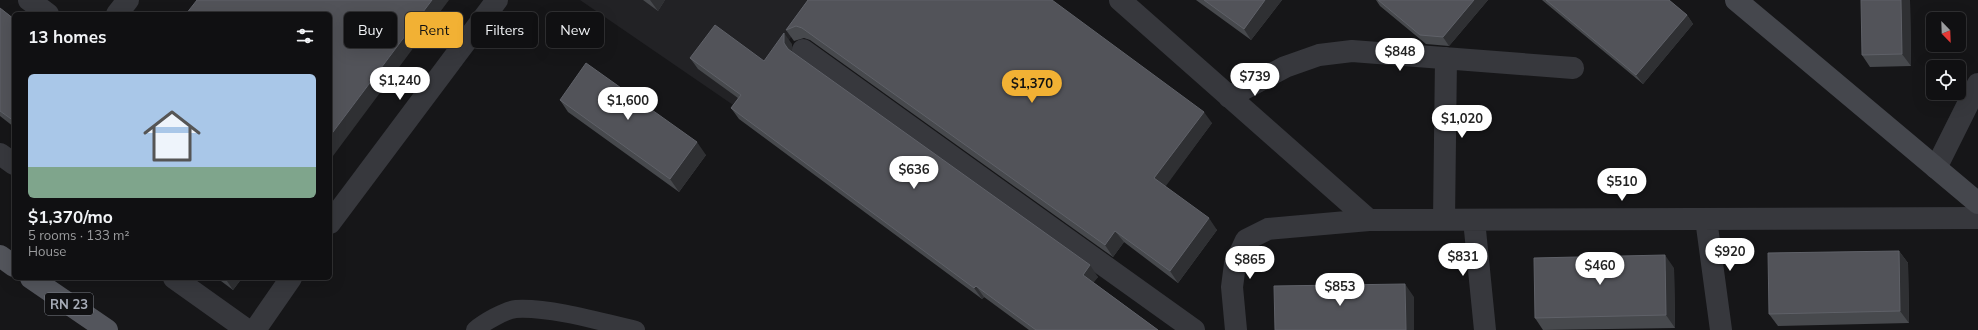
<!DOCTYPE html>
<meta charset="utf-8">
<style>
body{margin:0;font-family:Mulish,sans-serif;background:#19191b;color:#f1f3f6;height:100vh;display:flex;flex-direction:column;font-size:15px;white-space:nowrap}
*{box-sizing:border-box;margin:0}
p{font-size:13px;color:#9c9d9f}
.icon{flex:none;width:22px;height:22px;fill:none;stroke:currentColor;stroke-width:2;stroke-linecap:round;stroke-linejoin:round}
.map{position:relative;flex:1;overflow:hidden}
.sheet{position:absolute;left:12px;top:12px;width:320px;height:268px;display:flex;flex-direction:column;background:#101012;border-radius:6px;box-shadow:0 4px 16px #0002,0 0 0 1px #303032}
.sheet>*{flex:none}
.top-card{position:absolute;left:344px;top:12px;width:380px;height:36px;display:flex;gap:8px}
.needle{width:26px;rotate:157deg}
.tools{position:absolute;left:1926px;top:12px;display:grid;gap:8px}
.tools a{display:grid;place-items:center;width:40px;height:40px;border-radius:6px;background:#101012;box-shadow:0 4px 16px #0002,0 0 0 1px #303032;font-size:20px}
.price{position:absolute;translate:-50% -34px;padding:0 9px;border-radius:14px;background:#fff;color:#222;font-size:13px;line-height:26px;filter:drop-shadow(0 1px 2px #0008)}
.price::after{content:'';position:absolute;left:50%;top:24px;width:12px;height:9px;margin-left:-6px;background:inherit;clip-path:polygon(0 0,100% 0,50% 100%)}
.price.on{background:#f2b134;color:#111}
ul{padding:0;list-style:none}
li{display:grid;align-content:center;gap:8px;height:212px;padding:0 16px}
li+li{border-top:1px solid #303032}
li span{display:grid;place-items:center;height:124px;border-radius:6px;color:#555}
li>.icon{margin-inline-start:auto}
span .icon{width:72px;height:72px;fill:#fffc;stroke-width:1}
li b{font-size:17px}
h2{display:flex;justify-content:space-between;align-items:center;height:48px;padding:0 16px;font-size:17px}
.tag{padding:0 14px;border-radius:6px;background:#101012;box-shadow:0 4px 16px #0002,0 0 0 1px #303032;font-size:14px;line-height:36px}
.tag.on{background:#f2b134;color:#111}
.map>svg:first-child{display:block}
.built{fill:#222225}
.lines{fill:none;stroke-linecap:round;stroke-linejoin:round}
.lane{stroke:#37383d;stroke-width:18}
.street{stroke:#37383d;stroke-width:22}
.secondary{stroke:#45474d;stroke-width:22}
.primary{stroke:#53555c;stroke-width:22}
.wall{fill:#47494d}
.shaded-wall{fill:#2f3033}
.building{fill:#525359;stroke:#5f6168}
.labels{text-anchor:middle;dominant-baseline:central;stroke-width:3.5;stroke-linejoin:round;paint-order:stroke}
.shield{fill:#111113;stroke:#7b7e86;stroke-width:1}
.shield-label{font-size:13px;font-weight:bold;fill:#a8adb8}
</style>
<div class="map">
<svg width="1978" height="330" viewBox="0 0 1978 330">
<rect width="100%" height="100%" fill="#161618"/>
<path class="built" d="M 580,0 L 818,0 L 739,109 Z"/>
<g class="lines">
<path class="lane" d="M 475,330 C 483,323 505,310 516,309 C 551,307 602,322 636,330"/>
<path class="street" d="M 29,0 L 48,14
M 1120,0 L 1369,220
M 117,14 L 128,0
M 803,50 L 1194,330
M 1229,97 L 1285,67 L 1319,55 L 1352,51 L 1573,68
M 0,154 L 14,164
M 1936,168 L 1978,84
M 1706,219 L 1721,330
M 1444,220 L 1446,58
M 1474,220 L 1485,330
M 330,223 L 497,0
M 174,278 L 247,330
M 255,330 L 291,278
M 1236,330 L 1232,287 L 1235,264 L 1246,240 L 1268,229 L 1369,220 L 1978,218"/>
<path class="secondary" d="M 1736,0 L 1978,203"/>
<path class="primary" d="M 0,256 L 14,266
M 31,278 L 107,330"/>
</g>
<path class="wall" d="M 643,0 L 665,0 L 658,11 Z
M 808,0 L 1212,123 L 1165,186 L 1217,230 L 1178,283 L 1124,242 L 1113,257 L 810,40 L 804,38 L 794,41 L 786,30 Z
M 1196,0 L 1282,0 L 1251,40 Z
M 1376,0 L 1488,0 L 1449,46 L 1426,44 L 1380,6 Z
M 1542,0 L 1669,0 L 1687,15 L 1693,24 L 1643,84 Z
M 1910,0 L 1911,66 L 1870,67 L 1862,55 Z
M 0,8 L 14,19 L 14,127 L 0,116 Z
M 792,44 L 792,52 L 1098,277 L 1093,282 L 1158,330 L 1029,330 L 984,297 L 982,299 L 739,119 L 731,108 L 738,98 L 698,69 L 690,58 L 764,61 Z
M 560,100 L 706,155 L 679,192 L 568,112 Z
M 1899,251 L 1908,263 L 1909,323 L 1778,326 L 1769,314 Z
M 1674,268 L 1675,328 L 1543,330 L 1535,318 Z
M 217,278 L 242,278 L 233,290 Z"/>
<path class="shaded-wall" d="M 432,0 L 449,0 L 330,160 L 330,136 Z
M 650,0 L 665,0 L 658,11 Z
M 1265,0 L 1282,0 L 1251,40 L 1244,29 Z
M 1474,0 L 1488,0 L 1449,46 L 1443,37 Z
M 1901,0 L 1910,0 L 1911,66 L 1902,54 Z
M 1687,15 L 1693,24 L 1643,84 L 1636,75 Z
M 784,33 L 792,44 L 792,55 L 784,43 Z
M 1204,112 L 1212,123 L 1163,190 L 1154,178 Z
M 697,142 L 706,155 L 679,192 L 670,179 Z
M 1209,218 L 1217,230 L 1178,283 L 1170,271 Z
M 1115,231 L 1124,242 L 1113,257 L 1105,245 Z
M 1899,251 L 1908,263 L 1909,323 L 1900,311 Z
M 1665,255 L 1674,268 L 1675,328 L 1666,315 Z
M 1090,265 L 1098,277 L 1091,286 L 1083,275 Z
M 225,278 L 242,278 L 233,290 Z
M 1405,284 L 1414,297 L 1414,330 L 1406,330 Z
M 976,286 L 984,297 L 982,299 L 974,288 Z"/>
<path class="building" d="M 197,0 L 432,0 L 330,136 L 330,14 L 186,14 Z
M 808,0 L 1052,0 L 1204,112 L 1154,178 L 1209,218 L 1170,271 L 1115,231 L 1105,245 L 802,28 L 796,26 L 786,30 Z
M 1204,0 L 1265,0 L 1244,29 Z
M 1378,0 L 1474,0 L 1443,37 L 1420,35 Z
M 1546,0 L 1669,0 L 1687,15 L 1636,75 Z
M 1861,0 L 1901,0 L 1902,54 L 1862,55 Z
M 0,8 L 14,19 L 14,121 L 0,111 Z
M 715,25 L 764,61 L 784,33 L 784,43 L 788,49 L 1090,265 L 1083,275 L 1158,330 L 1036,330 L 976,286 L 974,288 L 731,108 L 741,95 L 690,58 Z
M 586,63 L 697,142 L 670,179 L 560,100 Z
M 1899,251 L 1900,311 L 1769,314 L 1768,253 Z
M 1665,255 L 1666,315 L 1535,318 L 1534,258 Z
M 1405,284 L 1406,330 L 1275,330 L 1274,286 Z"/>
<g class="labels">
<rect class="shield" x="45" y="293" width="48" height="22" rx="3"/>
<g class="shield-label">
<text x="69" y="304">RN 23</text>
</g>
</g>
</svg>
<div class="tools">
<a><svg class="needle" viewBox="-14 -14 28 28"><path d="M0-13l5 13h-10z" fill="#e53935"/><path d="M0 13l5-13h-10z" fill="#9c9d9f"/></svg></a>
<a><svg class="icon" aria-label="locate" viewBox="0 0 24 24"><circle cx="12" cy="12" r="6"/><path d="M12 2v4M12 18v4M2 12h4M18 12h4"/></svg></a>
</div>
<b class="price" style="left:1400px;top:72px">$848</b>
<b class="price" style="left:1255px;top:97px">$739</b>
<b class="price" style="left:400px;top:101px">$1,240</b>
<b class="price on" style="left:1032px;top:104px">$1,370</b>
<b class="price" style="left:628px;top:121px">$1,600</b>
<b class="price" style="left:1462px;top:139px">$1,020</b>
<b class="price" style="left:914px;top:190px">$636</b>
<b class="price" style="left:1622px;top:202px">$510</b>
<b class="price" style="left:1730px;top:272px">$920</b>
<b class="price" style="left:1463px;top:277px">$831</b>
<b class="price" style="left:1250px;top:280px">$865</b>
<b class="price" style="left:1600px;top:286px">$460</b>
<b class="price" style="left:1340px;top:307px">$853</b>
<div class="top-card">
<a class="tag">Buy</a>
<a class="tag on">Rent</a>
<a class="tag">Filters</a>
<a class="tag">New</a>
</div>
<section class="sheet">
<h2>13 homes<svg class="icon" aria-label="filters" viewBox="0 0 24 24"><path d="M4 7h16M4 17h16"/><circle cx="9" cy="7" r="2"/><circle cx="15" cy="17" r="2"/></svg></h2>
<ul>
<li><span style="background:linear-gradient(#a9c7e8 75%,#7fa58c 0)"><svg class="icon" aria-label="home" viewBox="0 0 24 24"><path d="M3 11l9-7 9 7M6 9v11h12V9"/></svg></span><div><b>$1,370/mo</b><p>5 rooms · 133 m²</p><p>House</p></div></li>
</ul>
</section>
</div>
